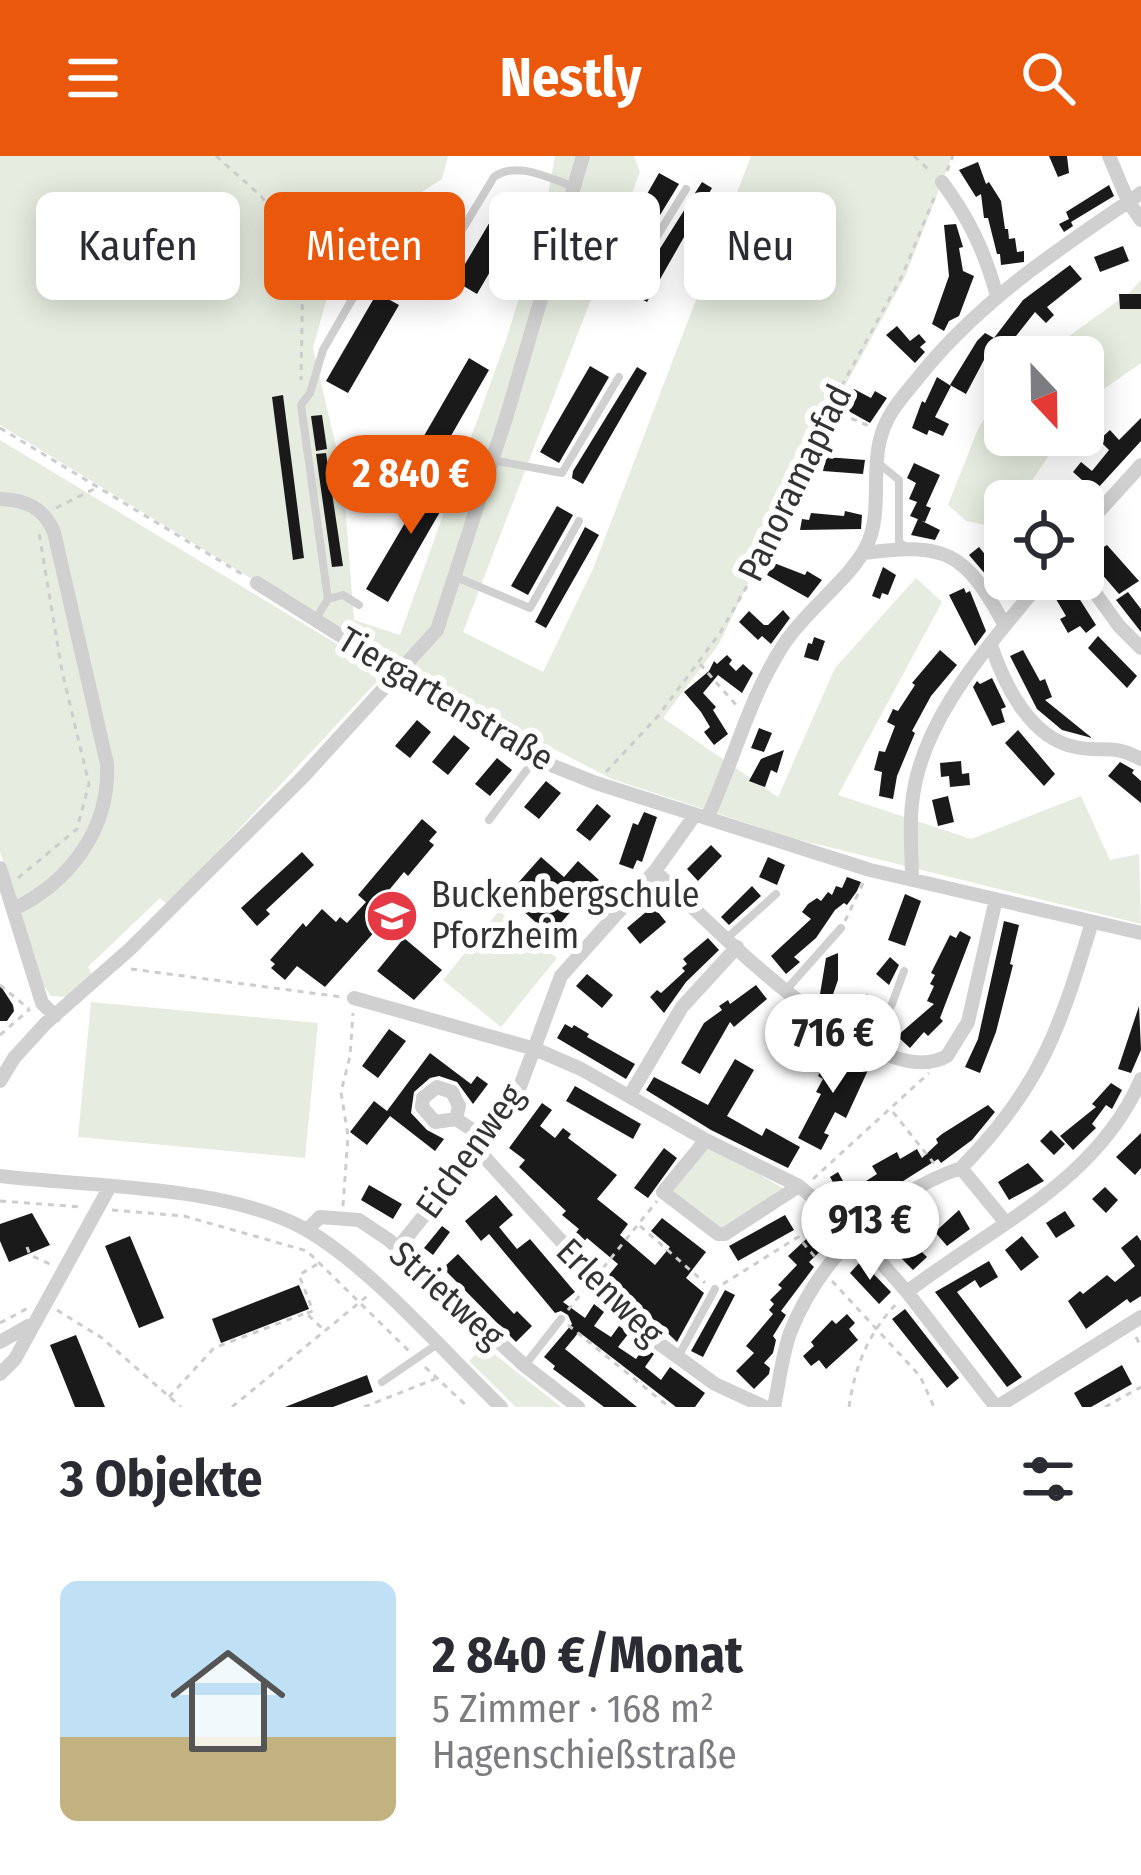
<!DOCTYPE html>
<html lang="de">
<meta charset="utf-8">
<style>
body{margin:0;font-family:"Fira Sans Condensed",sans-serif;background:#f2f2f3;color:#2b2b33;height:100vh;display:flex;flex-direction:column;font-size:45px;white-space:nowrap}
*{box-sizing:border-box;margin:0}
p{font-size:39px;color:#7c7c81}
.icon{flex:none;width:66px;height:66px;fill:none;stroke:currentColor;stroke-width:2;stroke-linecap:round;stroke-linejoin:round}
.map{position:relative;height:1251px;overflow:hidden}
.side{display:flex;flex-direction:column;background:#fff;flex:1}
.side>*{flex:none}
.hud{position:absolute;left:36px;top:36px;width:1071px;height:108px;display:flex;gap:24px}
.needle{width:78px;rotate:158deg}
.tools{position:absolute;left:984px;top:180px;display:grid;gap:24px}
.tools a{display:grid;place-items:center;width:120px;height:120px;border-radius:18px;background:#fff;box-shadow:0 6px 30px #0003;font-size:60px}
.price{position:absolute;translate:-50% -102px;padding:0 27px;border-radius:42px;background:#fff;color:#222;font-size:39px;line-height:78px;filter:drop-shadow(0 3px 6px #0008)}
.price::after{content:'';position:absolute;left:50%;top:72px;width:36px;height:27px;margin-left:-18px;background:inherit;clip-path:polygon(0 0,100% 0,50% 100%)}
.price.selected{background:#ea580c;color:#fff}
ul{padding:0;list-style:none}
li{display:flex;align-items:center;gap:36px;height:300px;padding:0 60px}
li span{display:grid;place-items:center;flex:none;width:336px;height:240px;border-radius:18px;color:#555}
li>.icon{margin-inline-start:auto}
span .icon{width:144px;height:144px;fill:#fffc;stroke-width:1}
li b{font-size:51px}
h2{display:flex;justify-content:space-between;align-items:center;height:144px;padding:0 60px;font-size:51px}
.pill{padding:0 42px;border-radius:18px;background:#fff;box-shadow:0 6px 30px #0003;font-size:42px;line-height:108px}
.pill.selected{background:#ea580c;color:#fff}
header{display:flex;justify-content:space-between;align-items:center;height:156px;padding:0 60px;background:#ea580c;color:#fff;font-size:54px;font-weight:700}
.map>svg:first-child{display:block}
.green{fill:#e6ecdf}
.building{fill:#1a1a1a}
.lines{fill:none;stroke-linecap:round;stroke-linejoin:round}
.path{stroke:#cdcdcd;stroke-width:3;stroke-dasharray:6 6;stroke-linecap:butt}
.service{stroke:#d0d0d0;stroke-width:8}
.minor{stroke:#d0d0d0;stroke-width:14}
.labels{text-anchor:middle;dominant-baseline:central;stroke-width:12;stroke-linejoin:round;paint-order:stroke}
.street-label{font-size:36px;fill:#333;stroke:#fff}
.poi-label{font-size:36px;fill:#333;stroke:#fff;text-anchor:start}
</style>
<header><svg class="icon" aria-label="menu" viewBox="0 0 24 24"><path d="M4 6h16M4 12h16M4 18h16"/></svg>Nestly<svg class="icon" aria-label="search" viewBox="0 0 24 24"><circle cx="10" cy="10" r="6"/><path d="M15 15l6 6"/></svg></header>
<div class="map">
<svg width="1141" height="1251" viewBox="0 0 1141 1251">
<rect width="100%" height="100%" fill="#fff"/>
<path class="green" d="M 0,0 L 448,0 L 442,23 L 342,88 L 313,192 L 343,321 L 354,464 L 400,479 L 506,184 L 544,61 L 555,0 L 634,0 L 640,16 L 463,476 L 543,516 L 593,413 L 751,0 L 952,0 L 905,121 L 829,259 L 719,488 L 663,562 L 778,641 L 835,512 L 916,422 L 942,446 L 838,639 L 971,683 L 1081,640 L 1110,704 L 1139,698 L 1141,768 L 792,682 L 612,623 L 399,513 L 0,269 Z
M 1141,124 L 1141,207 L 1104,233 L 1083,256 L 1083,201 L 1040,201 L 1130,136 Z
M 1005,229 L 1005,279 L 1063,279 L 1018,345 L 1005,345 L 1001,372 L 966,365 L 948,349 L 978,273 Z
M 0,284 L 385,517 L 168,749 L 160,742 L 88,811 L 92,819 L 67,841 L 51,840 L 42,827 L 0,696 Z
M 499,755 L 557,802 L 501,871 L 443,824 Z
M 91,846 L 318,867 L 305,1002 L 78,981 Z
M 707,988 L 788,1035 L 724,1077 L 664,1036 Z
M 484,1190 L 561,1251 L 516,1251 L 469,1205 Z"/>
<path class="building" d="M 1049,0 L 1067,0 L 1069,17 L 1058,21 Z
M 978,6 L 986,28 L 989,26 L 1001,45 L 1005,73 L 1008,73 L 1009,83 L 1015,82 L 1017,96 L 1024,95 L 1024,106 L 1001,109 L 1000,98 L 997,98 L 988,62 L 984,62 L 981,38 L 976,41 L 959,14 Z
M 659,17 L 679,28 L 627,113 L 610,103 Z
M 702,26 L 712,32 L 647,146 L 636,140 L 646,123 L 642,121 Z
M 1109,29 L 1114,40 L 1071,66 L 1073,70 L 1064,76 L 1059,68 L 1069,63 L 1066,56 Z
M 507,37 L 529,49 L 477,138 L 455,125 Z
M 956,68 L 963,91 L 959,92 L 963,115 L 974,120 L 959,160 L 949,165 L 944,175 L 932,168 L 949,120 L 944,69 Z
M 1123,90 L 1129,105 L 1100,116 L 1094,101 Z
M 1070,109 L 1082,123 L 1047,151 L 1054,159 L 1046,167 L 1035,156 L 1016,180 L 1027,187 L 1018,201 L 994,185 L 966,238 L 950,229 L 977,185 L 985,177 L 994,182 L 1023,144 Z
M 377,137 L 399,149 L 348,237 L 326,225 Z
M 1119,138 L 1141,138 L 1141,153 L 1120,153 Z
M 897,170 L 910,185 L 919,178 L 926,186 L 920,191 L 925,196 L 915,207 L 886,179 Z
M 469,202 L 489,214 L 441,297 L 421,285 Z
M 590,210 L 609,221 L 559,307 L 540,296 Z
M 637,211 L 647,217 L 583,328 L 572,322 L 573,315 Z
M 937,221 L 951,230 L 935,261 L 949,268 L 943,280 L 929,274 L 927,279 L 912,272 L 922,245 L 925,247 Z
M 854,233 L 871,242 L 875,235 L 887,242 L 870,267 L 843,252 Z
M 283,239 L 304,402 L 293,404 L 272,241 Z
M 322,259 L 327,293 L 316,295 L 311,260 Z
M 1141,262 L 1141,285 L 1086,345 L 1065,345 L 1082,324 L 1073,316 L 1081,306 L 1092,315 L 1109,294 L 1099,284 L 1110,274 L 1119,284 Z
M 386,289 L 407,302 L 377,352 L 356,339 Z
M 326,297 L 343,410 L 332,411 L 316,298 Z
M 826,301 L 865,304 L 863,318 L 823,315 Z
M 914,307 L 940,319 L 926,350 L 931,352 L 925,366 L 910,360 L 917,346 L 909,343 L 916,327 L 907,322 Z
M 435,316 L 456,328 L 388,446 L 366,433 Z
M 557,350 L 573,359 L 528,439 L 511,430 Z
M 845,355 L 862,359 L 861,373 L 800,374 L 802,363 L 809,364 L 811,357 L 844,360 Z
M 918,363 L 940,374 L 935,384 L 911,379 Z
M 585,371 L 599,379 L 546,472 L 535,466 Z
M 1107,389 L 1139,425 L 1119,438 L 1087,401 Z
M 979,391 L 996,412 L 999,409 L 1005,420 L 992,426 L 969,399 Z
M 774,407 L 805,419 L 807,415 L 822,424 L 808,442 L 767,419 Z
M 883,411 L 896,419 L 888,439 L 882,437 L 880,443 L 872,440 Z
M 1070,428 L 1096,469 L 1086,477 L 1080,470 L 1068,477 L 1060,463 L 1066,460 L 1053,438 Z
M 964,432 L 966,437 L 970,435 L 986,475 L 975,490 L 949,439 Z
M 1128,436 L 1141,453 L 1141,476 L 1116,444 Z
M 783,454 L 790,462 L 771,488 L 762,480 L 758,484 L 739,466 L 749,455 L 764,469 L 768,469 Z
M 1098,480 L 1137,520 L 1127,532 L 1088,492 Z
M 814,481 L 825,485 L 818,505 L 804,501 L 808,487 L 812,488 Z
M 940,494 L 957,509 L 931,540 L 912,575 L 915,577 L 897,620 L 893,643 L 879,640 L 882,616 L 874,614 L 879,595 L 885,596 L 895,570 L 887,566 L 893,553 L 898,555 L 915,529 L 912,527 Z
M 1023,494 L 1040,525 L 1045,523 L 1052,541 L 1045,544 L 1092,582 L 1062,574 L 1037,553 L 1010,500 Z
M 727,499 L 732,504 L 729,508 L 736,515 L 743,508 L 753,517 L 742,537 L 718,519 L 703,537 L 716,551 L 713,554 L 728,578 L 714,589 L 704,576 L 710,571 L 701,556 L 684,536 L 709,515 L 714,505 L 717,508 Z
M 992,522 L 1006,551 L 1001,553 L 1005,566 L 992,570 L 973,531 L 977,525 L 980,528 Z
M 417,564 L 431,576 L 410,602 L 395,590 Z
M 759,572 L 772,577 L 764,596 L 751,592 Z
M 1018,574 L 1055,618 L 1044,630 L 1005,587 Z
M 454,579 L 470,592 L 448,619 L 432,606 Z
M 784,594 L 777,617 L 771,614 L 765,631 L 749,625 L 761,603 Z
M 497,602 L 512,614 L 490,640 L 475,628 Z
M 961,605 L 962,618 L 969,617 L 970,629 L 950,631 L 949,620 L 941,621 L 940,607 Z
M 1120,606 L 1134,614 L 1132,617 L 1141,625 L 1141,647 L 1108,620 Z
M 546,625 L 561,637 L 539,663 L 524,651 Z
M 948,640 L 954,666 L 938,670 L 932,644 Z
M 597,648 L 611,660 L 590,685 L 576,674 Z
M 644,656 L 657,661 L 642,706 L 637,704 L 633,713 L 619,708 L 633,667 L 638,669 Z
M 422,663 L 437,676 L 429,685 L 434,689 L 408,720 L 404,716 L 366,762 L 378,772 L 325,831 L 297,810 L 285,824 L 271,812 L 275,808 L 270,804 L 303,767 L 306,771 L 322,753 L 336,766 L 340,761 L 347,767 L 366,746 L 358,739 Z
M 711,689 L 722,700 L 698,725 L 687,713 Z
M 302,696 L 314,709 L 266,754 L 270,758 L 257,770 L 241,752 Z
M 541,701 L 564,721 L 578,705 L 599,724 L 550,779 L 512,745 L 524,732 L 518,727 Z
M 768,701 L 785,709 L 777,729 L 759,721 Z
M 847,721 L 861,726 L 857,735 L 847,749 L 844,747 L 835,754 L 816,782 L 794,801 L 800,806 L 786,818 L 771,800 L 811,763 L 802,756 L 808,748 L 817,742 L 821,745 L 828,736 L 832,739 L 836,730 L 842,732 Z
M 752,730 L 761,740 L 729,769 L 721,761 Z
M 905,738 L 921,745 L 905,790 L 888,784 Z
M 653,750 L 666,766 L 640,788 L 627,772 Z
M 1004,765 L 1019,769 L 1010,808 L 1013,809 L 996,876 L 980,917 L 965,911 L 978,883 Z
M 960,775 L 971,781 L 940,862 L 943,865 L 928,880 L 924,876 L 910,892 L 897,880 L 934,848 L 927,845 L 934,830 L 930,828 L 935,819 L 931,817 L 950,779 L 956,782 Z
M 404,782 L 442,814 L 414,844 L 377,815 Z
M 708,782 L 719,794 L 686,826 L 664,857 L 650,841 L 657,834 L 661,837 L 685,815 L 682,812 L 687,808 L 683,803 Z
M 838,797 L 838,824 L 831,844 L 820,838 L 826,802 Z
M 890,801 L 899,809 L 889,829 L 876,818 Z
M 587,818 L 613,839 L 602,852 L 576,830 Z
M 0,829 L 13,849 L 14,855 L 7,865 L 0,865 Z
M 756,829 L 767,843 L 734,871 L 730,866 L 700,918 L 681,907 L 704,867 L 722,854 L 719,850 L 728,844 L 730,848 Z
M 867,838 L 880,850 L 859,872 L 848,865 Z
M 1139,850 L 1141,894 L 1131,917 L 1118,913 Z
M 565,868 L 572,872 L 574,869 L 589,878 L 587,881 L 635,908 L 626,923 L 557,882 Z
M 389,873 L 406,885 L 378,922 L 362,910 Z
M 808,879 L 813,885 L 807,899 L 790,913 L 778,898 Z
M 832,895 L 869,912 L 846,962 L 835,956 L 824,977 L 829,979 L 821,994 L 798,982 L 821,938 L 816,936 L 823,923 L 818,920 Z
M 430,897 L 471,928 L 477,920 L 488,928 L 473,948 L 457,926 L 439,920 L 430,922 L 414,936 L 411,957 L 427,974 L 444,983 L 435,995 L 390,960 L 367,989 L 350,976 L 374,945 L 387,955 Z
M 735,903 L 754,914 L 727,960 L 762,980 L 766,972 L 800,991 L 788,1012 L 711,974 L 646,934 L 654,921 L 708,949 Z
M 1111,927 L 1122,934 L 1112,953 L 1106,949 L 1092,968 L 1096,972 L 1073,994 L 1060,980 L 1096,951 L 1092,948 Z
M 575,930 L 641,968 L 633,983 L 566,945 Z
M 542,947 L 552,954 L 540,970 L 555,982 L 563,972 L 571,978 L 568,982 L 617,1019 L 597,1043 L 628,1068 L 620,1079 L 655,1109 L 670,1091 L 651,1075 L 662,1062 L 706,1096 L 686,1122 L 704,1137 L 677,1186 L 608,1120 L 618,1108 L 587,1082 L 583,1087 L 574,1079 L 579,1073 L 562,1059 L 566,1055 L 519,1011 L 525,1004 L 509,992 Z
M 988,949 L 995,956 L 972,984 L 941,1007 L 938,1003 L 851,1058 L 830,1021 L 838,1016 L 849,1036 L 877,1018 L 872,1010 L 897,996 L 900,1003 L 917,993 L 922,1002 L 938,987 L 936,983 L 942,978 Z
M 1051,974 L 1065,988 L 1054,999 L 1040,985 Z
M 1141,977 L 1141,1012 L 1135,1019 L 1116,1001 Z
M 664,992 L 677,1002 L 648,1042 L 634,1032 Z
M 1028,1007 L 1044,1025 L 1009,1044 L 998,1026 Z
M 369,1029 L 402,1048 L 393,1063 L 361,1044 Z
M 1105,1031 L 1118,1044 L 1106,1057 L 1092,1043 Z
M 496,1039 L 513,1059 L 499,1071 L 517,1093 L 530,1083 L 575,1136 L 563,1146 L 585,1162 L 594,1148 L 604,1156 L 594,1170 L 611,1181 L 619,1170 L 629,1177 L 618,1191 L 636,1203 L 644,1191 L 654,1198 L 645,1211 L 661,1224 L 670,1211 L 705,1237 L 695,1251 L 676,1251 L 579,1176 L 565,1193 L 637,1251 L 604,1251 L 553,1213 L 555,1210 L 544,1201 L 572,1168 L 568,1159 L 561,1155 L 555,1157 L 489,1078 L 481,1085 L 465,1065 Z
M 959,1054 L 970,1073 L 947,1090 L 935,1076 Z
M 1065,1055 L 1075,1070 L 1056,1082 L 1046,1067 Z
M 32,1057 L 50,1089 L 9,1106 L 0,1085 L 0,1068 Z
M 785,1059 L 794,1074 L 738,1105 L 729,1090 Z
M 893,1068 L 927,1101 L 913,1114 L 880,1081 Z
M 442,1070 L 450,1076 L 433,1099 L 424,1092 Z
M 815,1075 L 828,1088 L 809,1106 L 814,1111 L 781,1155 L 786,1159 L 773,1180 L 776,1184 L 773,1197 L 764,1207 L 770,1212 L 769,1218 L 754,1233 L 736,1215 L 754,1197 L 746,1190 L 773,1158 L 769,1154 L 774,1148 L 770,1144 L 782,1132 L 778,1129 L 797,1109 L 788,1100 Z
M 1137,1079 L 1141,1085 L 1141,1140 L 1130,1147 L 1127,1143 L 1086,1173 L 1068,1145 L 1080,1135 L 1083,1138 L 1107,1119 L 1115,1126 L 1135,1110 L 1121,1092 Z
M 130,1080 L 164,1162 L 139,1172 L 105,1090 Z
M 1022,1080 L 1039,1101 L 1021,1115 L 1005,1094 Z
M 458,1098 L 514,1158 L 517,1155 L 532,1170 L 516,1186 L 443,1112 Z
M 861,1105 L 891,1136 L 879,1148 L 850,1117 Z
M 989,1105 L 998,1121 L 980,1132 L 975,1124 L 957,1136 L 1022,1221 L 1007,1231 L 935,1136 Z
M 299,1129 L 309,1153 L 221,1187 L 212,1163 Z
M 725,1134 L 735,1139 L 703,1201 L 691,1195 Z
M 905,1153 L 959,1222 L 947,1232 L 892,1163 Z
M 847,1158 L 855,1167 L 849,1173 L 858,1184 L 826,1213 L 819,1204 L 811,1210 L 803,1200 L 814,1190 L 811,1186 L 832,1164 L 836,1168 Z
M 76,1179 L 87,1206 L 105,1251 L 75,1251 L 61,1216 L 50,1189 Z
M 1122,1209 L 1132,1228 L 1091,1251 L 1082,1251 L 1074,1237 Z
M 367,1219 L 373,1236 L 333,1251 L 285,1251 Z"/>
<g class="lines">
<path class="path" d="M 216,0 L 262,41 L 303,109 L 301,224
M 914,0 L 930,15
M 947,15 L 953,0
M 829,253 L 869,270
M 0,272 L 245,420
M 56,352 L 96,332
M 700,508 L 737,550
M 606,616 L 658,560 L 720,477 L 782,369 L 829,253 L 902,120 L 935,40
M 18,722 L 77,673 L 89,628 L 62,515 L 39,377
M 845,765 L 864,725
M 131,813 L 342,841
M 0,829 L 29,853
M 0,879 L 30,853
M 893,956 L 936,1010
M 813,1023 L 929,917
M 0,1045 L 82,1051
M 343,1050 L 348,980 L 341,936 L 350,900 L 353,857
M 112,1054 L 184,1060 L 307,1095 L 410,1196
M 640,1070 L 705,1127
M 27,1091 L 30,1099 L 50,1108
M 603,1112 L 657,1045
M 832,1125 L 920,1220 L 934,1251
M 723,1128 L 798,1081 L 816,1102
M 57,1154 L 102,1182 L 181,1251
M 568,1154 L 585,1133
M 307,1157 L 313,1155 L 299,1119 L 319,1107
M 0,1167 L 28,1152
M 568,1169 L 669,1251
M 1136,1181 L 1141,1191
M 425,1211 L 468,1251
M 169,1241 L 214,1192 L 306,1157 L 325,1175
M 232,1251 L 371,1137
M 364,1251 L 435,1223
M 849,1251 C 855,1209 869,1176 898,1146
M 1105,1251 L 1141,1231"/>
<path class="service" d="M 555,99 L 593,109 L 629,126 L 686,33
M 492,304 L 562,317 L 619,221
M 877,306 L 899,324 L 899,386 L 906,391
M 456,421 L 530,452 L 579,365
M 328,443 L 343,439 L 359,449
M 315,464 L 328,443 L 301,249 L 310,237 L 323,194 L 358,133 L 368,124 L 420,115 L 442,107 L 494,21 C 517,4 550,23 575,31
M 489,664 L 535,603
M 727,782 L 776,738
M 786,834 L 841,772
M 865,888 L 892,848 L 904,815
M 678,1201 L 715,1133
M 525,1209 L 561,1163
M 382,1226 L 436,1189"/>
<path class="minor" d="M 1109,0 L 1128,45 L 1141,64
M 942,26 C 969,62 985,96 997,140
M 0,343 C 26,344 43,351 54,376 L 107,608 C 110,672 71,725 14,753
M 1083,373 L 1141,309
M 863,397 C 946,386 965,395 1005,470
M 1083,420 L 1119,470 L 1141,492
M 257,427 L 536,603 L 596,627 L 870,714 L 1141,777
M 991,489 C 1004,528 1030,582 1075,591 C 1104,597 1111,587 1141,603
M 707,662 C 734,605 749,541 784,488 C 806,454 850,423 866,391 C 884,357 869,311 883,274 C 890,254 905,238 918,222 C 980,144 1060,92 1141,37
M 0,712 L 42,847 L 55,860
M 655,715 C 704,761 876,942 947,900 L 968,866 L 996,743
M 912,724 C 912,699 909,673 912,648 C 920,562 991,488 1043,423
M 354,842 L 535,893 L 581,913 L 706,984 L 799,1030 L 856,1078 L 907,1136 L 996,1251
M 0,925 L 14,902 L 46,867 L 130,793 L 303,621 L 437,474 L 506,262 L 583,0
M 630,939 L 682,851 L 737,791
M 456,963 L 459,950 L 452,936 L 437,931 L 423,942 L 422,951 L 435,966 L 456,963 L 486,983
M 706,984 L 663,1036 L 718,1078 L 725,1078 L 799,1030
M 478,994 L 646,1178 L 715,1228 L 765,1251
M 961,1012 C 1041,931 1060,872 1092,766
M 0,1020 C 91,1031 225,1029 305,1073 C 369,1109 446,1198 501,1251
M 307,1074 L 320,1061 L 359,1064 L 389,1084 L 525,1210 L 578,1251
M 398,1092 L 500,965 L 518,936 L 561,820 L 655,715 L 695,659
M 907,1136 C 991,1071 1097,1026 1141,923
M 0,1186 L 28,1170
M 0,1218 L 15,1203 L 109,1032
M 774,1251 C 779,1227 782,1200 790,1177 C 819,1103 885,1038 961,1012 L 1006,1067
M 997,1251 L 1141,1161"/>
</g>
<defs>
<g id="school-disc" transform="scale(2.7)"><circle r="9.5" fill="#e63946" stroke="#fff"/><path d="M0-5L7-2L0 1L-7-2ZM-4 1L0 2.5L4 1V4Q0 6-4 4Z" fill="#fff"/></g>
</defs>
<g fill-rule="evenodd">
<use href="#school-disc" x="392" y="760"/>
</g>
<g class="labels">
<g class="street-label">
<text transform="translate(795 327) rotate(-64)">Panoramapfad</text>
<text transform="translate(446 543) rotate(31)">Tiergartenstraße</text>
<text transform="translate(470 995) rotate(-54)">Eichenweg</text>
<text transform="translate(610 1136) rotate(45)">Erlenweg</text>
<text transform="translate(447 1139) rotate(42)">Strietweg</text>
</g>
<g class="poi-label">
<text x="431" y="739">Buckenbergschule<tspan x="431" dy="41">Pforzheim</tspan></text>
</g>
</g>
</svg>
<div class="tools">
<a><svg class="needle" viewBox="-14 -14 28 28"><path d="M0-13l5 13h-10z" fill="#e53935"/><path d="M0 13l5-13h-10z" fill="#7c7c81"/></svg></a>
<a><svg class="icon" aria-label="locate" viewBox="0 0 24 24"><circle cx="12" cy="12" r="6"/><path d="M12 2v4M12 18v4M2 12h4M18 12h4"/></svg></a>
</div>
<b class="price selected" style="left:411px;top:381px">2 840 €</b>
<b class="price" style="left:833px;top:940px">716 €</b>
<b class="price" style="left:870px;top:1127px">913 €</b>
<div class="hud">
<a class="pill">Kaufen</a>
<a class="pill selected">Mieten</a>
<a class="pill">Filter</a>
<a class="pill">Neu</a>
</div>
</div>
<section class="side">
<h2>3 Objekte<svg class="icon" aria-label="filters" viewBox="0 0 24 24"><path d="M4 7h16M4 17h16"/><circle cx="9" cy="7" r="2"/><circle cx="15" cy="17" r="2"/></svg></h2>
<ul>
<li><span style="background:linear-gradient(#bfe0f5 65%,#c2b280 0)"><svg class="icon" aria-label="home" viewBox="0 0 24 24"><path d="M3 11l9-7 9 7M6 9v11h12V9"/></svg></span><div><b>2 840 €/Monat</b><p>5 Zimmer · 168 m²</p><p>Hagenschießstraße</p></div></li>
</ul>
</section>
